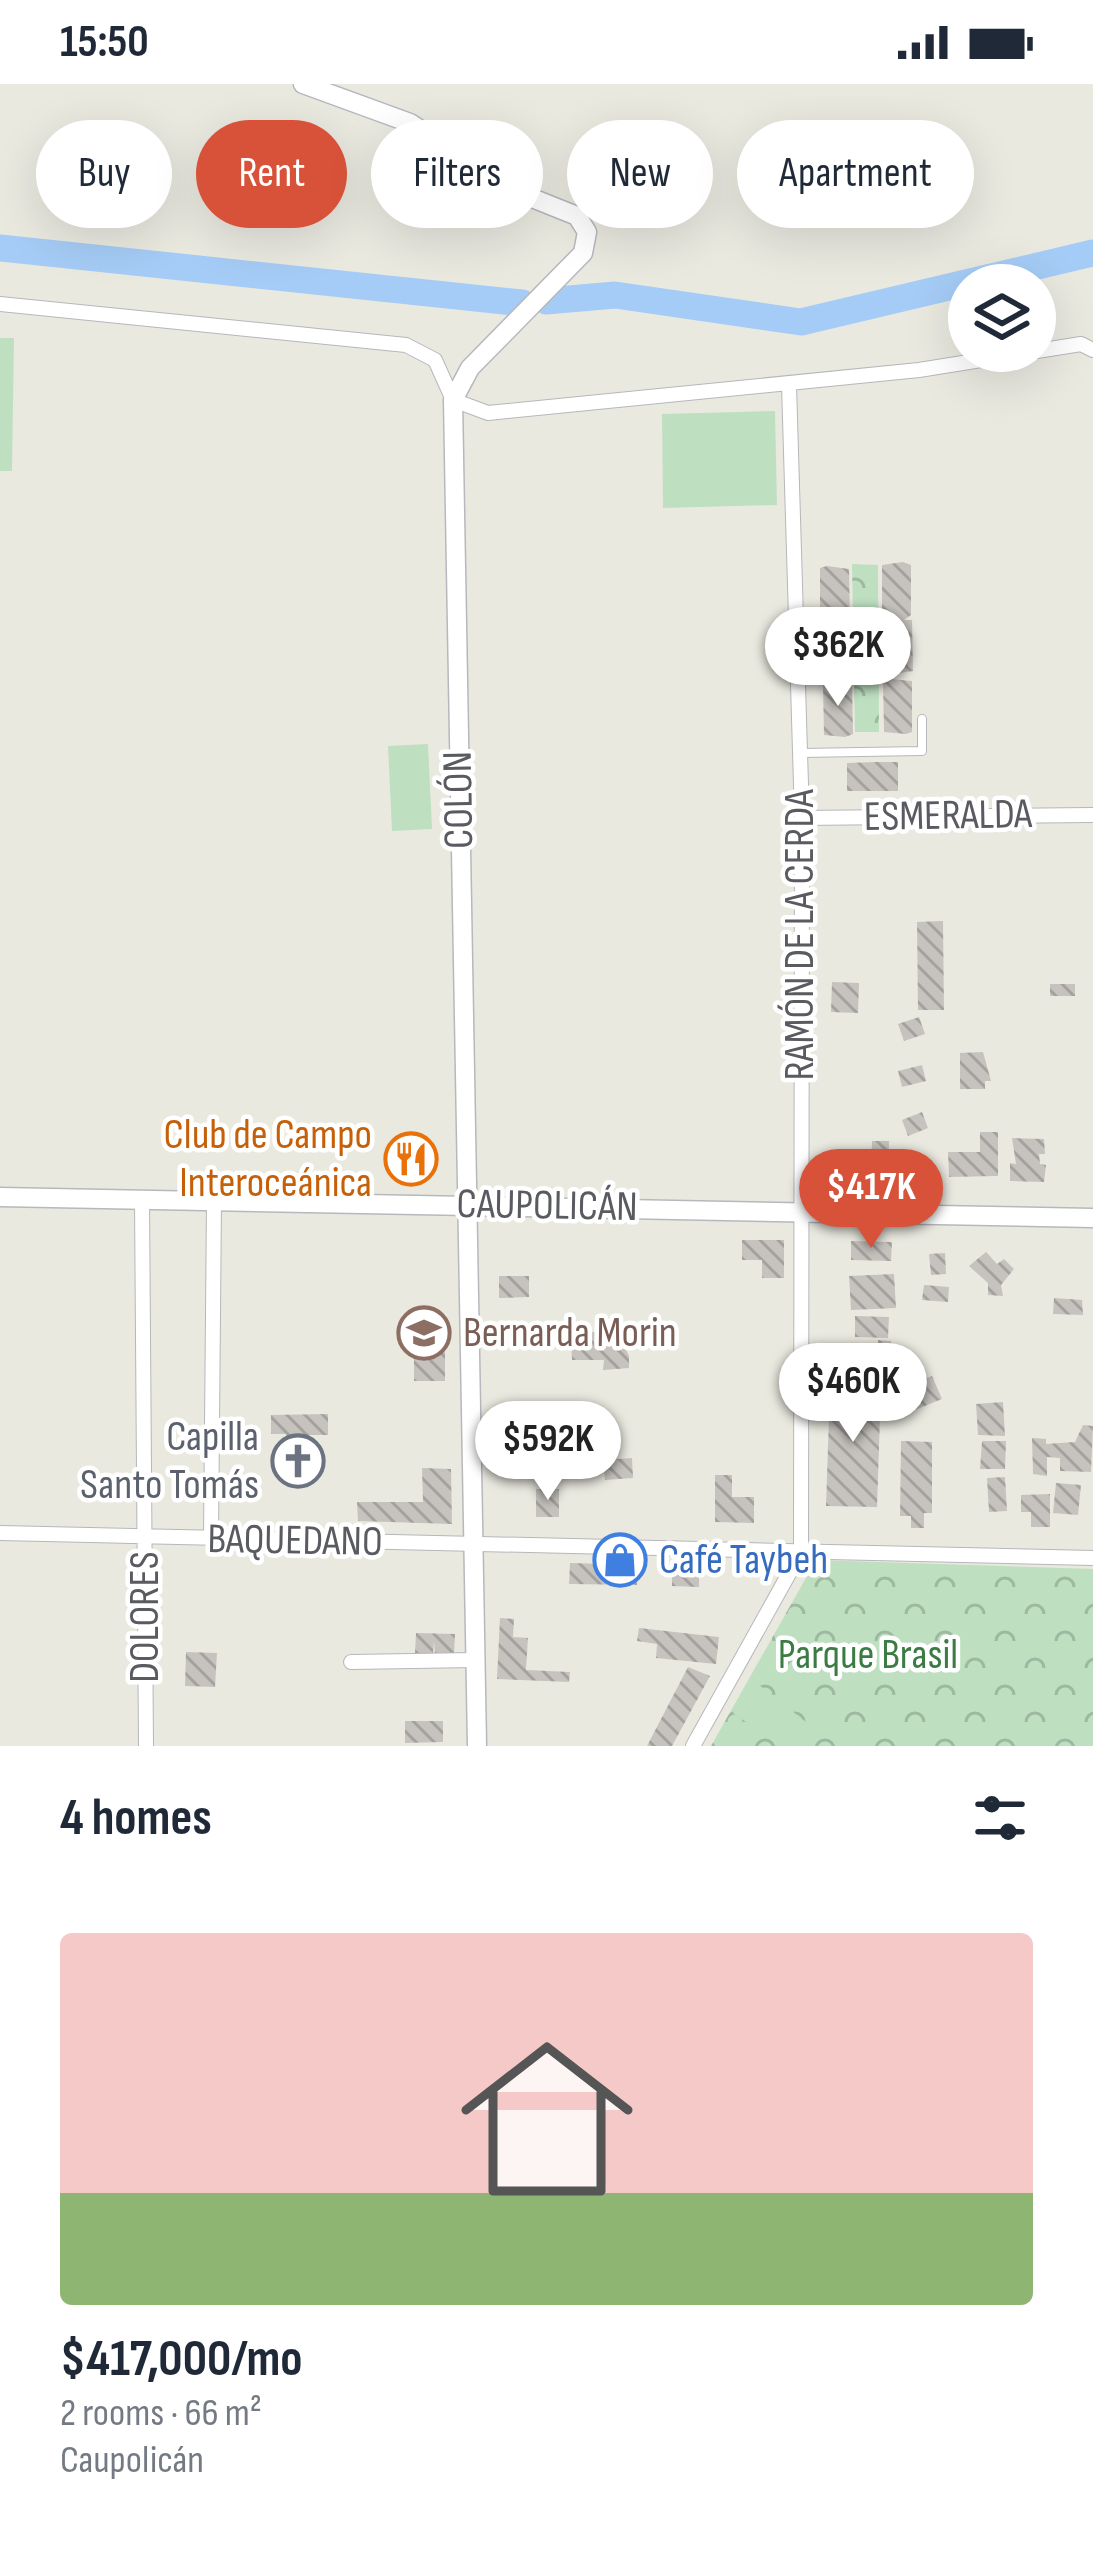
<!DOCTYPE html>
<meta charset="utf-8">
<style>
body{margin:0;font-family:"Sofia Sans Condensed",sans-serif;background:#f6f6f7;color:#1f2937;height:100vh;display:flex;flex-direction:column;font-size:45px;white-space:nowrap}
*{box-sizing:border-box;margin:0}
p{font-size:39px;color:#747a83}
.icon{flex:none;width:66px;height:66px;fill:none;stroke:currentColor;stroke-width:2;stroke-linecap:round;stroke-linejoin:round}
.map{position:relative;height:1662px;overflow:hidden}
.panel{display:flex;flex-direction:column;background:#fff;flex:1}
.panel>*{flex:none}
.banner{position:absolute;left:36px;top:36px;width:1023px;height:108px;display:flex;gap:24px}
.tools{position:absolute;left:948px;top:180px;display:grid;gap:24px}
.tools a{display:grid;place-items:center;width:108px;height:108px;border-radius:50%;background:#fff;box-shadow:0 12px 48px #0002;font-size:60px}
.price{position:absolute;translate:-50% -102px;padding:0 27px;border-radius:42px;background:#fff;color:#222;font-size:39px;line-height:78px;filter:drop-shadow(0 3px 6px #0008)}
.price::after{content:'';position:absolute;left:50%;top:72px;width:36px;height:27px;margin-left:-18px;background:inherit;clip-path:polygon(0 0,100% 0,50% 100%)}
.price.active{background:#d75239;color:#fff}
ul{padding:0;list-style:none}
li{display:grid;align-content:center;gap:24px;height:636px;padding:0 60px}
li span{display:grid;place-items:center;height:372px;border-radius:12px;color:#555}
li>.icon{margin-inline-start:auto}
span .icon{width:216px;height:216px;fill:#fffc;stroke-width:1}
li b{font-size:51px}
h2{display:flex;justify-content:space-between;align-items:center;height:144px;padding:0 60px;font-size:51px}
.chip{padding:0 42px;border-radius:54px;background:#fff;box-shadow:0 12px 48px #0002;font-size:42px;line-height:108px}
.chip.active{background:#d75239;color:#fff}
.status{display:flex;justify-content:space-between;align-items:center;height:84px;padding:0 60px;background:#fff;direction:ltr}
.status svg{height:33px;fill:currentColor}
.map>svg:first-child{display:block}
.park{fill:url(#park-crowns)}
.garden{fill:#bee0c1}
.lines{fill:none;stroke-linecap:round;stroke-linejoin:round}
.river{stroke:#a5ccf6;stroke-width:27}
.building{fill:url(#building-back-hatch)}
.lane-casing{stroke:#b6b7bc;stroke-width:10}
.street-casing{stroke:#b6b7bc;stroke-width:16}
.secondary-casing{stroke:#b6b8be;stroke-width:21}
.lane{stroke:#fff;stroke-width:8}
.street{stroke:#fff;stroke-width:14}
.secondary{stroke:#fff;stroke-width:18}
.labels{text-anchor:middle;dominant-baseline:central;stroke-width:9;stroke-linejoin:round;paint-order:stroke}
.street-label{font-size:42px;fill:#595b60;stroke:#fff}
.food-label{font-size:42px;fill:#c56008;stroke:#fff;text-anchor:end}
.education-label{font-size:42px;fill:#785e54;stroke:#fff;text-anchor:start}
.worship-label{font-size:42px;fill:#5b616d;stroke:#fff;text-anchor:end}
.shop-label{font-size:42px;fill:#366cbe;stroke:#fff;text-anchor:start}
.park-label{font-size:42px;fill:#3b7c43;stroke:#fff}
</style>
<div class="status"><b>15:50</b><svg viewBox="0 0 49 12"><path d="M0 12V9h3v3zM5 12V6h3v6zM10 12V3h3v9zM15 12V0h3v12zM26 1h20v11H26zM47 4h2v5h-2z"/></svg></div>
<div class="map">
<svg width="1093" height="1662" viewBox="0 0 1093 1662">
<defs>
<pattern id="park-crowns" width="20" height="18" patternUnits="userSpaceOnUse" patternTransform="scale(3)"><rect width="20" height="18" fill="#bee0c1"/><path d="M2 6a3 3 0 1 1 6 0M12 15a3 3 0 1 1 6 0" fill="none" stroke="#9db9a0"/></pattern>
<pattern id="building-back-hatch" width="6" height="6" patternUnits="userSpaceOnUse" patternTransform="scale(3)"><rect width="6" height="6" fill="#c6c3be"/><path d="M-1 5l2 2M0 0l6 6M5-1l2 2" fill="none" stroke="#a4a19e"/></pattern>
</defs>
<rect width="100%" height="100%" fill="#eae9e0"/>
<path class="park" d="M 852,480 L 878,481 L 879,648 L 855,648 Z
M 816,1476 L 1093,1485 L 1093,1662 L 711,1662 Z"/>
<path class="garden" d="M 0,254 L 14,254 L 12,387 L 0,387 Z
M 775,327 L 777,421 L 663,424 L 662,330 Z
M 428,660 L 432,745 L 392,747 L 388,662 Z
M 753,1596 L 806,1638 L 789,1662 L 780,1662 L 733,1629 Z"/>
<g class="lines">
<path class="river" d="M 0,164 L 522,219
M 546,217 L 615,211 L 801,238 L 1093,169"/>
</g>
<path class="building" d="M 903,478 L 911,481 L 911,531 L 904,536 L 912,536 L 913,587 L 893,590 L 884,587 L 883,537 L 891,535 L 882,532 L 882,481 Z
M 827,482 L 849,485 L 850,535 L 842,540 L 851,540 L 851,591 L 842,593 L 822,591 L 822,540 L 828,535 L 820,535 L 820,484 Z
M 891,595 L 912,597 L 912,648 L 906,650 L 884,648 L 883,598 Z
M 829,598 L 852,600 L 853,650 L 845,653 L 824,651 L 823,600 Z
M 877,678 L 898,678 L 898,707 L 847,707 L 847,679 Z
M 943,837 L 944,926 L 918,926 L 917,838 Z
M 832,898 L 859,899 L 858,929 L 831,928 Z
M 1050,900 L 1075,900 L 1075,912 L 1050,912 Z
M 919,933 L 925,950 L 904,957 L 898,940 Z
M 983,968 L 991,997 L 985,997 L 985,1005 L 960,1005 L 960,969 Z
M 922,981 L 926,997 L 902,1003 L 898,987 Z
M 922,1028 L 928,1044 L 908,1052 L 902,1036 Z
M 980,1048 L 998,1048 L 998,1092 L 949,1093 L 948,1068 L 980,1068 Z
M 1012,1054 L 1044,1055 L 1045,1070 L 1039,1070 L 1040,1080 L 1046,1081 L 1044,1098 L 1010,1097 L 1010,1079 L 1016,1080 Z
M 872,1057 L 889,1057 L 888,1107 L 833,1107 L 833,1085 L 871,1085 Z
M 926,1073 L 930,1092 L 907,1097 L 903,1078 Z
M 742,1156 L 784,1156 L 784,1194 L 762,1194 L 762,1176 L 742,1176 Z
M 851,1157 L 892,1158 L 891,1177 L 851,1176 Z
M 986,1168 L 997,1180 L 1004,1175 L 1014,1185 L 1001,1201 L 1003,1212 L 988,1211 L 988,1199 L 969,1182 Z
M 945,1169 L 946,1190 L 931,1191 L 929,1170 Z
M 894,1190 L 896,1224 L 851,1226 L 849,1192 Z
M 499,1192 L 529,1192 L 529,1213 L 499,1214 Z
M 924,1201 L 949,1203 L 948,1218 L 922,1216 Z
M 1054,1214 L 1082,1216 L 1083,1231 L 1053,1230 Z
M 404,1231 L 445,1231 L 445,1297 L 414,1297 L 414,1267 L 404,1267 Z
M 855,1232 L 889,1233 L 888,1254 L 855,1253 Z
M 592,1248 L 613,1249 L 613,1261 L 625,1264 L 629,1272 L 629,1284 L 603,1286 L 604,1276 L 572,1276 L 571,1253 L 591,1254 Z
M 878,1256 L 891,1257 L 892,1280 L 856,1282 L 856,1263 L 878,1263 Z
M 851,1290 L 862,1303 L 881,1303 L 877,1423 L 826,1422 L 830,1303 L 839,1303 Z
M 932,1292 L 942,1315 L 910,1328 L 900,1305 Z
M 1003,1318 L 1005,1352 L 978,1351 L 976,1320 Z
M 328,1330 L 328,1351 L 309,1351 L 309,1402 L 287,1402 L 286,1350 L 271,1350 L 271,1331 Z
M 1083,1341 L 1093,1342 L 1091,1388 L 1060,1387 L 1060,1374 L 1047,1373 L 1047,1392 L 1033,1390 L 1032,1354 L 1046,1355 L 1046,1360 L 1075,1358 Z
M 901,1357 L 932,1358 L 932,1429 L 924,1429 L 924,1444 L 911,1444 L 911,1432 L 900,1432 Z
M 982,1357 L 1006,1357 L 1005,1385 L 980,1385 Z
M 632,1374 L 633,1394 L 605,1396 L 603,1376 Z
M 422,1384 L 451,1385 L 452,1440 L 358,1437 L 357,1418 L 423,1418 Z
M 715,1391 L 732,1391 L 732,1413 L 754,1413 L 754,1439 L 715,1438 Z
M 1005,1393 L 1007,1427 L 989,1428 L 987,1394 Z
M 1056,1399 L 1081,1401 L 1078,1431 L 1053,1429 Z
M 536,1405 L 559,1405 L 559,1433 L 536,1433 Z
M 1050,1410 L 1050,1443 L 1031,1443 L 1031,1428 L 1021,1428 L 1021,1411 Z
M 570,1479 L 637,1481 L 637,1501 L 569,1500 Z
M 672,1483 L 699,1483 L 699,1503 L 672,1502 Z
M 500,1534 L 514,1535 L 513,1553 L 528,1554 L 526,1586 L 570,1588 L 569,1598 L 497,1595 Z
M 639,1544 L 719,1553 L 716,1580 L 656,1574 L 657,1560 L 637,1557 Z
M 416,1549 L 455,1550 L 454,1570 L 435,1570 L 434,1557 L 433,1570 L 415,1569 Z
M 186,1568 L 217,1569 L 215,1603 L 185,1602 Z
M 688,1583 L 710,1592 L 672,1662 L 647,1662 Z
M 405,1637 L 443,1637 L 443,1658 L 405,1659 Z"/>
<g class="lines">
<g class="lane-casing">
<path id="lane" d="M 801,669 L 922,667 L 922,635"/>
</g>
<g class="street-casing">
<path id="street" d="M 0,220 L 406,261 L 435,276 L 453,316 L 488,329 L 919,286 L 1081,260 L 1093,266
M 802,734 L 1093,731
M 142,1116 L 146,1662
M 0,1449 L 1093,1474
M 211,1455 L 214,1117
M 351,1578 L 475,1576
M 693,1662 L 801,1468 L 802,734 L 789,301"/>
</g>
<g class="secondary-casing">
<path id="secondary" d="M 303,0 L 410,39 L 512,106 L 577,132 L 587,148 L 583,169 L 470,284 L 453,316 L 477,1662
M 0,1113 L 1093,1134"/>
</g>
<use href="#lane" class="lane"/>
<use href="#street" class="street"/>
<use href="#secondary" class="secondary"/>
</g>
<defs>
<g id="restaurant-ring" transform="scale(2.7)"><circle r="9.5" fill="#fff" stroke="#e8710a" stroke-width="1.5"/><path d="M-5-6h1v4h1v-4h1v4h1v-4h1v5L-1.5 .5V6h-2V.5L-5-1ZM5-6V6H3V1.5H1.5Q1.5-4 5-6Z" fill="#e8710a"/></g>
<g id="school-ring" transform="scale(2.7)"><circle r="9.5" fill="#fff" stroke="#8d6e63" stroke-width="1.5"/><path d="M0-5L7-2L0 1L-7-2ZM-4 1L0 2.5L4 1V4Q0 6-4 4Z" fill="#8d6e63"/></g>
<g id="church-ring" transform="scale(2.7)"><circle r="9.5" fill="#fff" stroke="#6b7280" stroke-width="1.5"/><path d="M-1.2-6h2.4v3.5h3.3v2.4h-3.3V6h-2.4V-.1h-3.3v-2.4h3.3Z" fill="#6b7280"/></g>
<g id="shop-ring" transform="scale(2.7)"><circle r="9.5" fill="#fff" stroke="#3f7fe0" stroke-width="1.5"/><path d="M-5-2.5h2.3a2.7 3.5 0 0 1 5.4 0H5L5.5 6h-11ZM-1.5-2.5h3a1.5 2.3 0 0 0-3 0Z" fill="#3f7fe0"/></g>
</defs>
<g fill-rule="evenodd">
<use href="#restaurant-ring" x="411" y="1075"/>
<use href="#school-ring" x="424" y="1249"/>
<use href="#church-ring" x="298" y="1377"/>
<use href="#shop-ring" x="620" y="1476"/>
</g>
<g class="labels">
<g class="street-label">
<text transform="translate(459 716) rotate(-91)">COLÓN</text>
<text transform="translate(948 732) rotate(-1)">ESMERALDA</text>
<text transform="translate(800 851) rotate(-90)">RAMÓN DE LA CERDA</text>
<text transform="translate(547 1122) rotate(1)">CAUPOLICÁN</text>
<text transform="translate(295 1457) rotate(1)">BAQUEDANO</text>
<text transform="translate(145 1533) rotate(-90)">DOLORES</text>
</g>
<g class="food-label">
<text x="372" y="1051">Club de Campo<tspan x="372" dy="48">Interoceánica</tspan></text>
</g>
<g class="education-label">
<text x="463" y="1249">Bernarda Morin</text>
</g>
<g class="worship-label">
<text x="259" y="1353">Capilla<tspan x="259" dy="48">Santo Tomás</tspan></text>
</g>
<g class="shop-label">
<text x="659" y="1476">Café Taybeh</text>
</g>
<g class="park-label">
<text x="868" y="1571">Parque Brasil</text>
</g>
</g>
</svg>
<div class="tools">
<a><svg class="icon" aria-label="layers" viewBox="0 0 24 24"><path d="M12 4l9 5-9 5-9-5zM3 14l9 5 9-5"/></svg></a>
</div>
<b class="price" style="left:838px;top:625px">$362K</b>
<b class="price active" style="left:871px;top:1167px">$417K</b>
<b class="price" style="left:853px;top:1361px">$460K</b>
<b class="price" style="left:548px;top:1419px">$592K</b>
<div class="banner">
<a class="chip">Buy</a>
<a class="chip active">Rent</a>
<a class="chip">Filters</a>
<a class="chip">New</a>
<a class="chip">Apartment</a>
</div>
</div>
<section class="panel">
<h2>4 homes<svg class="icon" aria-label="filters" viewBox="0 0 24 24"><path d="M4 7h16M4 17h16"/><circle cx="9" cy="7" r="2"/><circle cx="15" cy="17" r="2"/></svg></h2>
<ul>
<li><span style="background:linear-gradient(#f6c9c9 70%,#8fb573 0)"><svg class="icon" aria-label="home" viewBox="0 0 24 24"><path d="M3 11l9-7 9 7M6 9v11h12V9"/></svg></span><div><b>$417,000/mo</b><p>2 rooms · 66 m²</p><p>Caupolicán</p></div></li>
</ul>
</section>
